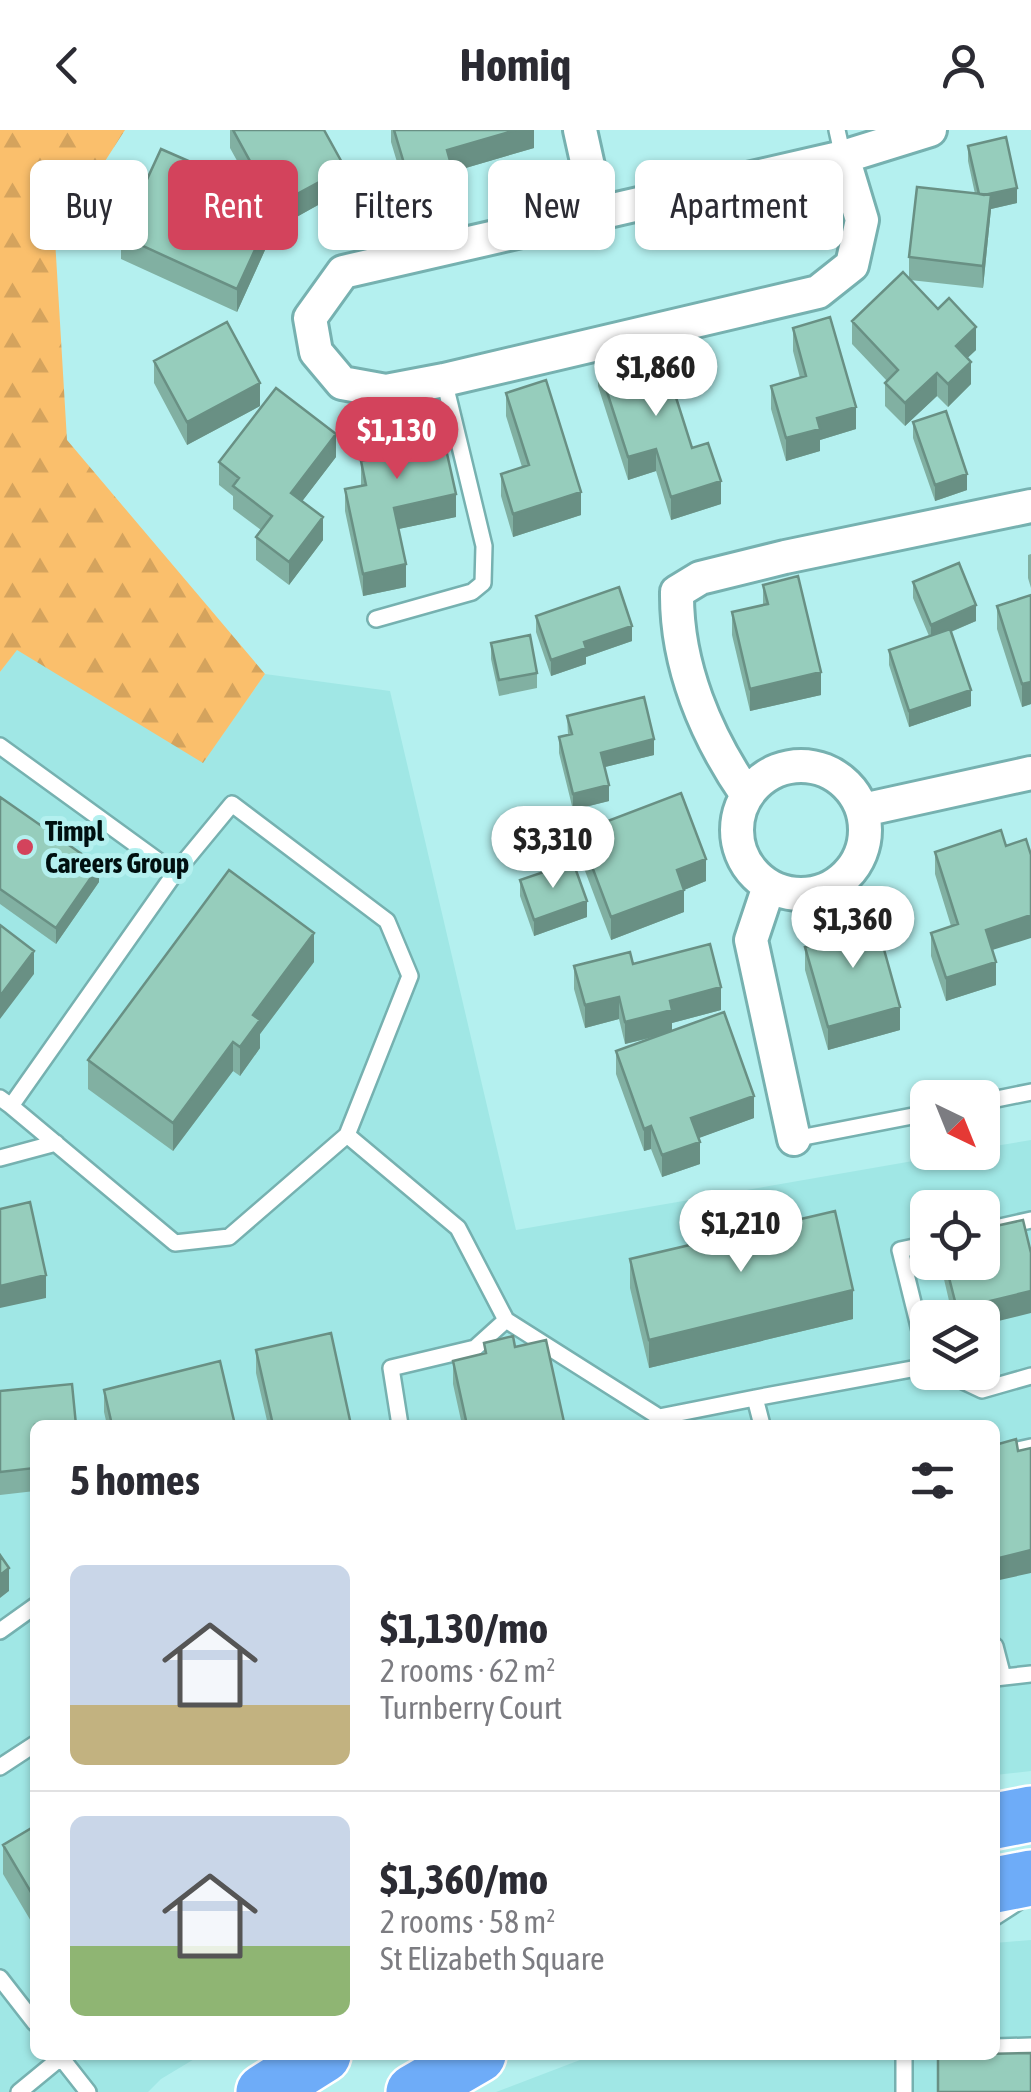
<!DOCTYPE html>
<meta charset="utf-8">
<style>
body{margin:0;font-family:"Asap Condensed",sans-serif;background:#f2f2f3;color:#2b2b33;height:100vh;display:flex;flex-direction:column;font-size:38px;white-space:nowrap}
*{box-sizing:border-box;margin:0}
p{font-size:32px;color:#7c7c81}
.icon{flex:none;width:55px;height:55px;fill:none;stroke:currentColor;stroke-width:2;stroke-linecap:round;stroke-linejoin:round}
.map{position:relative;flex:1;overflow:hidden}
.side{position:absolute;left:30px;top:1290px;width:970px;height:640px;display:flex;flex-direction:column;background:#fff;border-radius:15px;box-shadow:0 2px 8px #0004}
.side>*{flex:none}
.top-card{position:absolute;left:30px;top:30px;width:972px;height:90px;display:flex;gap:20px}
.needle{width:65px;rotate:137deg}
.tools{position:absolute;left:910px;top:950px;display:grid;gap:20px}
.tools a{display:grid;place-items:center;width:90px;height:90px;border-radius:15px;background:#fff;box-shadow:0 2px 8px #0004;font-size:50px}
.price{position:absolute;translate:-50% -85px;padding:0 22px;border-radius:35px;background:#fff;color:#222;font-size:32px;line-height:65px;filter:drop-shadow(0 2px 5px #0008)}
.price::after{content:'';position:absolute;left:50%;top:60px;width:30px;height:22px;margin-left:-15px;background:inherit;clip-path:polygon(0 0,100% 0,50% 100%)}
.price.active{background:#d3435c;color:#fff}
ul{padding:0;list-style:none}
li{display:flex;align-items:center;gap:30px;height:250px;padding:0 40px}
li+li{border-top:2px solid #e1e1e2}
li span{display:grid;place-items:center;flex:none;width:280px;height:200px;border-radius:15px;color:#555}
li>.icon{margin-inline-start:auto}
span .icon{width:120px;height:120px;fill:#fffc;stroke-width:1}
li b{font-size:42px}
h2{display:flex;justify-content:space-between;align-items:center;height:120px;padding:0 40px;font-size:42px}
.pill{padding:0 35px;border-radius:15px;background:#fff;box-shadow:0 2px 8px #0004;font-size:35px;line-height:90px}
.pill.active{background:#d3435c;color:#fff}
header{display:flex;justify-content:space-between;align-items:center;height:130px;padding:0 40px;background:#fff;font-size:45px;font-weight:700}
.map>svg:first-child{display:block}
.built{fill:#a0e7e5;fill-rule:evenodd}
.forest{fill:url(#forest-firs)}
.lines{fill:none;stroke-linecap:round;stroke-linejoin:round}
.lane-casing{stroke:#76b1b0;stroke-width:20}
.street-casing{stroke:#76b1b0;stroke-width:38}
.highway-casing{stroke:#fff;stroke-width:60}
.lane{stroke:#fff;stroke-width:15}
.street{stroke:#fff;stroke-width:32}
.highway{stroke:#6eacf8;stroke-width:55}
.wall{fill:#81b0a2}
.shaded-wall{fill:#699084}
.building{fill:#96cdbc;stroke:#699084;stroke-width:2.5}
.poi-dot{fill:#d3435c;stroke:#b4f0ef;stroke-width:4}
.labels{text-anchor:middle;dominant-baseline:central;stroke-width:10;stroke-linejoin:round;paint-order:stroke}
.poi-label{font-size:28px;font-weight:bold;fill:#001010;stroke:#b4f0ef;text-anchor:start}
</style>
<header><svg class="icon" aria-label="back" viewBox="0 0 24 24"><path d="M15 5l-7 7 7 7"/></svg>Homiq<svg class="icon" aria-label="person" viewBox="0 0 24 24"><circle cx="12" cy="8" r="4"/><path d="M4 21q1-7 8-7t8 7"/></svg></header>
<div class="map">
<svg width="1031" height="1962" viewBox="0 0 1031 1962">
<defs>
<pattern id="forest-firs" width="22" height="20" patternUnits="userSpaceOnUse" patternTransform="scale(2.5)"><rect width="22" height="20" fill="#fabf6c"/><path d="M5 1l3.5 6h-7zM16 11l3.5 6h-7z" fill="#d4a35d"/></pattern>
</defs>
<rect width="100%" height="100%" fill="#b4f0ef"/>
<path class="built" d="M 17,519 L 203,632 L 265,544 L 390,561 L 516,1100 L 959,1023 L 982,1022 L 983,1018 L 1031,1010 L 1031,1641 L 995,1645 L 995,1295 L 35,1295 L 35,1925 L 201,1925 L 161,1949 L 148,1962 L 0,1962 L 0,542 ZM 928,1078 L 982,1078 L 982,1132 L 928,1132 ZM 928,1188 L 982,1188 L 982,1242 L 928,1242 Z
M 1031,1810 L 1031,1962 L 496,1962 L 593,1925 L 995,1925 L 995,1813 Z"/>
<path class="forest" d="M 0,0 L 125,0 L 55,109 L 67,310 L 265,544 L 203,633 L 17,520 L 0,542 Z"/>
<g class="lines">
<g class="lane-casing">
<path id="lane" d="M 837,0 L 843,27
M 376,489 L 472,462 L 483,453 L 484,416 L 444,250
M 0,616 L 175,743 L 232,674 L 387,791 L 410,846 L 347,1005 L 458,1098 L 506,1190 L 659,1287 L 755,1268
M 0,968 L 11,976 L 175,743
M 982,972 L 1031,962
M 11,976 L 175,1113 L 229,1107 L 347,1005
M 794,1009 L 928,983
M 0,1028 L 56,1013
M 982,1101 L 1031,1090
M 928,1114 L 900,1120 L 928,1233
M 944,1242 L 982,1260 L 1031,1246
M 400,1295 L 391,1238 L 475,1218 L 506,1190
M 762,1295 L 755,1268 L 928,1236
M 995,1325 L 1031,1317
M 0,1501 L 35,1476
M 995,1516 L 1003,1547
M 995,1548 L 1031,1544
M 0,1637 L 35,1614
M 995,1787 L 1021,1770
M 0,1848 L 35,1893
M 995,1917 L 1031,1916
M 59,1925 L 88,1962
M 19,1962 L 64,1925
M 904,1962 L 904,1925"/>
</g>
<g class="street-casing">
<path id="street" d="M 580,0 L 598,81
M 843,27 L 862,90 L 852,135 L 818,162 L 444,250 L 386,261 L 342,253 L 316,222 L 310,188 L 343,142 L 843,27 L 930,0
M737 700a64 64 0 1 1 128 0a64 64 0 1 1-128 0Z
M 747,665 C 706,606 676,535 677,462 L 700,448 L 785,427 L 1031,376
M 863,680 L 1031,643
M 769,756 L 751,810 L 794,1009"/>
</g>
<g class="highway-casing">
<path id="highway" d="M 995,1691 L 1031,1684
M 995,1755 L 1031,1748
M 264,1962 L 323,1925
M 414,1962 L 478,1925"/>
</g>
<use href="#lane" class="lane"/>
<use href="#street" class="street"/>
<use href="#highway" class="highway"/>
</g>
<path class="wall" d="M 230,0 L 324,0 L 345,60 L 284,94 L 267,61 L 257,67 L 230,18 Z
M 391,0 L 534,0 L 534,18 L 452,42 L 452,60 L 409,72 L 391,12 Z
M 968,16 L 1017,73 L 991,79 L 983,158 L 910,150 L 976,220 L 967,228 L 971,254 L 948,277 L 937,266 L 905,296 L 885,276 L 885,253 L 887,251 L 852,214 L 852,191 L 909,149 L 909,127 L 975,64 L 968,31 Z
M 121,106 L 270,109 L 237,182 L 121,129 Z
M 793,198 L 856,299 L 820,310 L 820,321 L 786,331 L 771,279 L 771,256 L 800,248 L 793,221 Z
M 154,231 L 260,276 L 187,315 L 154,253 Z
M 598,234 L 692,318 L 721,374 L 671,390 L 656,341 L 628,350 L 598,256 Z
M 506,263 L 581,385 L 513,407 L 501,366 L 501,344 L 522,337 L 506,286 Z
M 367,289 L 456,387 L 398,399 L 406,457 L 363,466 L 345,381 L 345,359 L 361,356 L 361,331 L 371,329 L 367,312 Z
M 913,292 L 967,360 L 935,371 L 913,308 Z
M 336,327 L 302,371 L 323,410 L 289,455 L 256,430 L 256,407 L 261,400 L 233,379 L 233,366 L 219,355 L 219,332 Z
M 1031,424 L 1031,458 L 1028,448 L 1028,425 Z
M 913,452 L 976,491 L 951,502 L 971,576 L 909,597 L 889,535 L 889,520 L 929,506 L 913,468 Z
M 763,455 L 821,565 L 750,581 L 732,505 L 732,482 L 763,475 Z
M 1031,465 L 1031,574 L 1022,577 L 997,499 L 997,476 Z
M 536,486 L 632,511 L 586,527 L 586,534 L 551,546 L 536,502 Z
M 491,513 L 537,543 L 537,558 L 499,566 L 491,529 Z
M 567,586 L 654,625 L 605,637 L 609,671 L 573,680 L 559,623 L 559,607 L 568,605 Z
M 0,667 L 99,752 L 56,814 L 0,774 Z
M 579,702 L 706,751 L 684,760 L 684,782 L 611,810 L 579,725 Z
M 935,722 L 992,820 L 996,855 L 946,871 L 931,826 L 931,803 L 951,796 L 935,744 Z
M 520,750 L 587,787 L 534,806 L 520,766 Z
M 834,791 L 900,900 L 828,920 L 805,840 L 805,817 L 834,809 Z
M 314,832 L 260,904 L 260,918 L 240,946 L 233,941 L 173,1021 L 88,959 L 88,930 Z
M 633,834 L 721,880 L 672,893 L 672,901 L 754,988 L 698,1008 L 700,1034 L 662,1047 L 651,1019 L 644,1021 L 616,944 L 616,921 L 659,906 L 625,914 L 619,889 L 585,898 L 574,859 L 574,836 Z
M 630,1129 L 853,1189 L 649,1238 L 630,1158 Z
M 940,1132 L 982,1132 L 982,1188 L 953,1188 Z
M 484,1213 L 564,1295 L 462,1295 L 453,1254 L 453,1231 L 484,1224 Z
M 256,1220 L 351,1295 L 268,1295 L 256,1243 Z
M 104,1260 L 235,1295 L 107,1295 L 104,1282 Z
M 0,1261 L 35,1295 L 35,1361 L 0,1365 Z
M 35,1696 L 35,1798 L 3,1744 L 3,1715 Z"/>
<path class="shaded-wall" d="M 516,0 L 534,0 L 534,18 L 452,42 L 452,60 L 409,72 L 409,50 L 447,20 Z
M 193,33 L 193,56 L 186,48 Z
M 345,38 L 345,60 L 284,94 L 284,71 Z
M 267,39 L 267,61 L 257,67 L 257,44 Z
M 1017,58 L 1017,73 L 991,79 L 983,158 L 979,66 Z
M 270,87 L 270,109 L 237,182 L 237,159 Z
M 976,197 L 976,220 L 956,239 L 956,216 Z
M 971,232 L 971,254 L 948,277 L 948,254 Z
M 937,243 L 937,266 L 905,296 L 905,273 Z
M 260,253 L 260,276 L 187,315 L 187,292 Z
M 856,277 L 856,299 L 820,310 L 820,321 L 786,331 L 786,308 L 817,288 Z
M 336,304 L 336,327 L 291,386 L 291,363 Z
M 656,319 L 656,341 L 628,350 L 628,327 Z
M 967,344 L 967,360 L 935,371 L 935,355 Z
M 721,351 L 721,374 L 671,390 L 671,367 Z
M 581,362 L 581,385 L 513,407 L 513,384 Z
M 456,364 L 456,387 L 394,400 L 394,378 Z
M 323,387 L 323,410 L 289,455 L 289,432 Z
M 406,434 L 406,457 L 363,466 L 363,444 Z
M 976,475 L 976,491 L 931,510 L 931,495 Z
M 632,496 L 632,511 L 586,527 L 586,534 L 551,546 L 551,530 L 584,512 Z
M 821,542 L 821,565 L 750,581 L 750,559 Z
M 1031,552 L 1031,574 L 1022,577 L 1022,554 Z
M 971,560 L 971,576 L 909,597 L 909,581 Z
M 654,609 L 654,625 L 601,638 L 601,623 Z
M 609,655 L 609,671 L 573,680 L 573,664 Z
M 706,729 L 706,751 L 684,760 L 684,782 L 611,810 L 611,787 L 677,740 Z
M 99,736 L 99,752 L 56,814 L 56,798 Z
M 587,771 L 587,787 L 534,806 L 534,790 Z
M 1031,785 L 1031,808 L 986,822 L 986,800 Z
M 314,803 L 314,832 L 260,904 L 260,918 L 240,946 L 240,917 L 253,885 Z
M 34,821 L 34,844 L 0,889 L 0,866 Z
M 996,832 L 996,855 L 946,871 L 946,848 Z
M 721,857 L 721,880 L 672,893 L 672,902 L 625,914 L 625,892 L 670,871 Z
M 619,867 L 619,889 L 585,898 L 585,875 Z
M 900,877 L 900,900 L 828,920 L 828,897 Z
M 233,912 L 233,941 L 173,1021 L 173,993 Z
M 754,966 L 754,988 L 691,1011 L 691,988 Z
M 651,996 L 651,1019 L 644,1021 L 644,999 Z
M 700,1012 L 700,1034 L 662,1047 L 662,1025 Z
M 46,1145 L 46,1168 L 0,1178 L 0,1156 Z
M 853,1160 L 853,1189 L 649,1238 L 649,1210 Z
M 1031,1161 L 1031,1183 L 982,1195 L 982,1188 L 957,1188 L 957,1179 Z
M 1031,1420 L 1031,1443 L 995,1451 L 995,1429 Z
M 9,1438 L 9,1461 L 0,1468 L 0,1445 Z"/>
<path class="building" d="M 233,0 L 324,0 L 345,38 L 284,71 L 267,39 L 257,44 Z
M 394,0 L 516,0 L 447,20 L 452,38 L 409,50 Z
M 1006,7 L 1017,58 L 984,65 L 979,64 L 968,16 Z
M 161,19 L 193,33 L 186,48 L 270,87 L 237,159 L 121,106 Z
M 917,57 L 991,65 L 983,136 L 909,127 Z
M 903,142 L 938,179 L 949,168 L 976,197 L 956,216 L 971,232 L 948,254 L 937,243 L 905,273 L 885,253 L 898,240 L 852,191 Z
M 830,187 L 856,277 L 817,288 L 820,299 L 786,308 L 771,256 L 806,246 L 793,198 Z
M 227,192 L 260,253 L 187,292 L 154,231 Z
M 659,214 L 692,318 L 708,313 L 721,351 L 671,367 L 656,319 L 628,327 L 598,234 Z
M 546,250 L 581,362 L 513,384 L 501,344 L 529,335 L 506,263 Z
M 276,258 L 336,304 L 291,363 L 323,387 L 289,432 L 256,407 L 272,386 L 233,356 L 239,348 L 219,332 Z
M 436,274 L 456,364 L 394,378 L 406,434 L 363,444 L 345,359 L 366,355 L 361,331 L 375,328 L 367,289 Z
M 946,281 L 967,344 L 935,355 L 913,292 Z
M 959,433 L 976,475 L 931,495 L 913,452 Z
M 798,446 L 821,542 L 750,559 L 732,482 L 768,474 L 763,455 Z
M 619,457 L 632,496 L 584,512 L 586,518 L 551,530 L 536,486 Z
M 1031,465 L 1031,552 L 1022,554 L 997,476 Z
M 950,499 L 971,560 L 909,581 L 889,520 Z
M 530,505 L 537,543 L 499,550 L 491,513 Z
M 644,567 L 654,609 L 601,623 L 609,655 L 573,664 L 559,607 L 572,604 L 567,586 Z
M 681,663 L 706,729 L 677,740 L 684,760 L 611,787 L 579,702 Z
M 0,667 L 99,736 L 56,798 L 0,759 Z
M 1001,700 L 1006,716 L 1026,709 L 1031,725 L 1031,785 L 986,800 L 996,832 L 946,848 L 931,803 L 958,794 L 935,722 Z
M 573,732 L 587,771 L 534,790 L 520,750 Z
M 229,740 L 314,803 L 253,885 L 260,890 L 240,917 L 233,912 L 173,993 L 88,930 Z
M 873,780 L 900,877 L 828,897 L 805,817 L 838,808 L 834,791 Z
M 0,795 L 34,821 L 0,866 Z
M 710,814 L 721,857 L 670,871 L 672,880 L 625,892 L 619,867 L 585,875 L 574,836 L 630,822 L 633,834 Z
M 724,882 L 754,966 L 691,988 L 700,1012 L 662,1025 L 651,996 L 644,999 L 616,921 Z
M 30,1072 L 46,1145 L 0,1156 L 0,1079 Z
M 835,1081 L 853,1160 L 649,1210 L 630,1129 Z
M 1023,1090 L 1031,1123 L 1031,1161 L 957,1179 L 945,1132 L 982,1132 L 982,1099 Z
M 331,1203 L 351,1295 L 273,1295 L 256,1220 Z
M 513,1206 L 515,1217 L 546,1210 L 564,1292 L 549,1295 L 467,1295 L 453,1231 L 486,1223 L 484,1213 Z
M 220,1231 L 235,1295 L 112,1295 L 104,1260 Z
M 72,1254 L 76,1295 L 35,1295 L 35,1338 L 0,1342 L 0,1261 Z
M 1016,1309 L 1018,1321 L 1031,1318 L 1031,1420 L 995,1429 L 995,1315 Z
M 0,1425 L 9,1438 L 0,1445 Z
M 35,1696 L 35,1769 L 3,1715 Z
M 1031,1923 L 1031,1962 L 938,1962 L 938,1925 Z"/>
<circle class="poi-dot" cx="25" cy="717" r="10"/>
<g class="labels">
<g class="poi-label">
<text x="45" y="701">Timpl<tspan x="45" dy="32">Careers Group</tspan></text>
</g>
</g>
</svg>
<div class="tools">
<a><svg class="needle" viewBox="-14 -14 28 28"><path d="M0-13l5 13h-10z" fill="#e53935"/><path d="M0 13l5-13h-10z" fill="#7c7c81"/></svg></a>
<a><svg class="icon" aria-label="locate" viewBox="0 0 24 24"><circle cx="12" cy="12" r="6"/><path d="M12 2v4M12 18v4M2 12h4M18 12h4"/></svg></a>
<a><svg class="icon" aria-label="layers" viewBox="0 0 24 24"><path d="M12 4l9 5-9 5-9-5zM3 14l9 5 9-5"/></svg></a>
</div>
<b class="price" style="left:656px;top:289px">$1,860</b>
<b class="price active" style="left:397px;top:352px">$1,130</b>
<b class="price" style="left:553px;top:761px">$3,310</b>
<b class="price" style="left:853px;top:841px">$1,360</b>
<b class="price" style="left:741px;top:1145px">$1,210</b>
<div class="top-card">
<a class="pill">Buy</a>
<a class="pill active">Rent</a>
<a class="pill">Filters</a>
<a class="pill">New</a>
<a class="pill">Apartment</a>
</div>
<section class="side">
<h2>5 homes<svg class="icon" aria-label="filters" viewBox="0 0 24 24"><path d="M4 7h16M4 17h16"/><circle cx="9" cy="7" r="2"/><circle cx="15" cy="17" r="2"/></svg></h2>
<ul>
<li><span style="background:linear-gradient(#c9d6e8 70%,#c2b280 0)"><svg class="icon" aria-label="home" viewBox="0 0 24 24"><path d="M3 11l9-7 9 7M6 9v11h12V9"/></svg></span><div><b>$1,130/mo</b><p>2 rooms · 62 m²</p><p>Turnberry Court</p></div></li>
<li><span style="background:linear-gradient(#c9d6e8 65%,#8fb573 0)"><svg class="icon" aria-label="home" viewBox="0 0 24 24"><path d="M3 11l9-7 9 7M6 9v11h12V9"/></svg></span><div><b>$1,360/mo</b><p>2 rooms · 58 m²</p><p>St Elizabeth Square</p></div></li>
</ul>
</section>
</div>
